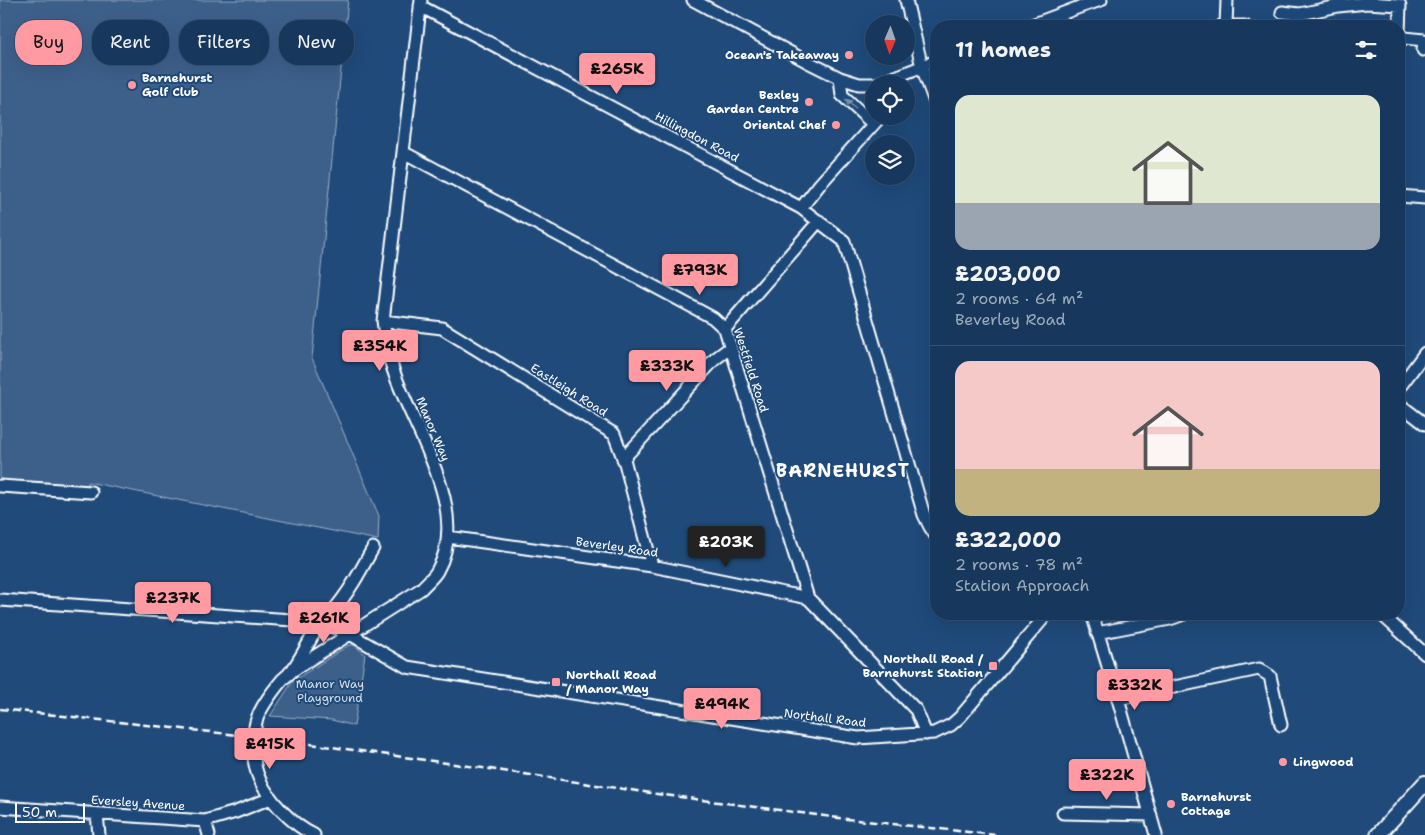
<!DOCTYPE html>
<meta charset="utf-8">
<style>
body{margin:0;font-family:"Shantell Sans",sans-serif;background:#203f62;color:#f1f3f6;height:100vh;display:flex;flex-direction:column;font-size:19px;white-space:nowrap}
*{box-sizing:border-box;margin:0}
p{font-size:16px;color:#9eacbb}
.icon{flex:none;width:28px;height:28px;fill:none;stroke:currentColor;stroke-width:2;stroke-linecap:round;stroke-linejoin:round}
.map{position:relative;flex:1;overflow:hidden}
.panel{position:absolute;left:930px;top:20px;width:475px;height:600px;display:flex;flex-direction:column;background:#17385c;border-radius:20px;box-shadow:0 5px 20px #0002,0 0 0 1px #365272}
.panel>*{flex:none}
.top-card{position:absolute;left:15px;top:20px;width:475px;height:45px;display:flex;gap:10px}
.needle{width:32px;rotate:182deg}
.controls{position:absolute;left:865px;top:15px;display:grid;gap:10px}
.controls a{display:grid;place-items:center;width:50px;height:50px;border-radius:50%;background:#17385c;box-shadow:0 5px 20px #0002,0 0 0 1px #365272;font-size:25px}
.scale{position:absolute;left:15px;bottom:12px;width:70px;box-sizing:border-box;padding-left:5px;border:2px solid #fff;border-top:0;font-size:14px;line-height:18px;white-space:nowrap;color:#fff;-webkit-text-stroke:4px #1f4a7a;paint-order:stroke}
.price{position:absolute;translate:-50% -42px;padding:0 11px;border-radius:5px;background:#ff9aa2;color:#111;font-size:16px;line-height:32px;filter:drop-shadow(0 1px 2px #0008)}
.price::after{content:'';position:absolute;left:50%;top:30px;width:15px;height:11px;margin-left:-8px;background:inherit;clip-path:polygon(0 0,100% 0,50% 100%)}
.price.on{background:#222;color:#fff}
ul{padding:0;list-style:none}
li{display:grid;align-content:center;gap:10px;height:265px;padding:0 25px}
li+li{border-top:1px solid #365272}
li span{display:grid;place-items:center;height:155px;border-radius:15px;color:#555}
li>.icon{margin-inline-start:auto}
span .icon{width:90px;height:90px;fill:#fffc;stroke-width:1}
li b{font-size:21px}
h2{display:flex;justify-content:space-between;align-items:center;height:60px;padding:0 25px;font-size:21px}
.pill{padding:0 18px;border-radius:20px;background:#17385c;box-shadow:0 5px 20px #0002,0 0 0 1px #365272;font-size:18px;line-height:45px}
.pill.on{background:#ff9aa2;color:#111}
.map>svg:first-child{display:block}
.green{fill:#3c618b;stroke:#9eb0c5}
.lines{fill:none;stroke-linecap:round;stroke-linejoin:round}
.minor-casing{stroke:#fff;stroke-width:15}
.major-casing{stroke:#fff;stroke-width:18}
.minor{stroke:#1f4a7a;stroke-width:11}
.major{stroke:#1f4a7a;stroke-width:14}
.rail{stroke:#fff;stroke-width:2.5;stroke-dasharray:8 4;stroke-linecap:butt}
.oneway{fill:#7992af}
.poi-dot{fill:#ff9aa2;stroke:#1f4a7a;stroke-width:2}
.labels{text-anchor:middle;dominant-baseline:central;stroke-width:4;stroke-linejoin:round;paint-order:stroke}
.poi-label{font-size:12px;font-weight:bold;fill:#fff;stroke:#1f4a7a;text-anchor:end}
.street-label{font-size:12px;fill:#fff;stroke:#1f4a7a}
.park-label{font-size:12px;fill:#d8dfe8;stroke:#1f4a7a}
.district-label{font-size:18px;font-weight:bold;letter-spacing:1px;fill:#fff;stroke:#1f4a7a}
</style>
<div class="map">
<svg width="1425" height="835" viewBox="0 0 1425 835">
<rect width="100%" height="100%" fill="#1f4a7a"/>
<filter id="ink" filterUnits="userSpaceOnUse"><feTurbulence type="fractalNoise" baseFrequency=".02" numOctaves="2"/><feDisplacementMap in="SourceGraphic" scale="10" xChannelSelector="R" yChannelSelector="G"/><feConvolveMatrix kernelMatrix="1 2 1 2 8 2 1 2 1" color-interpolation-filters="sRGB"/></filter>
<g filter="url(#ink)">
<path class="green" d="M 0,0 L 348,0 L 312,358 L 379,516 L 378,540 L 88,482 L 88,485 L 0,480 Z
M 349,645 L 354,645 L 365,654 L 354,726 L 332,720 L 270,716 L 293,681 Z"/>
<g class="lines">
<g class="minor-casing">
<path id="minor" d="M 693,0 L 806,61 L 840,78 L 859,84 L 874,84
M 906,0 L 922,67 L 936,105
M 420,6 L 801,208 L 844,241 L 924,515 L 930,527 L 936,536
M 1282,12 L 1300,14 L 1338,6 L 1367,3 L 1400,5 L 1399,33 L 1404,38 L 1424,40 L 1423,50
M 1226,25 L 1227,0
M 1029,26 L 1077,8 L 1101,0
M 1221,26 L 1245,26
M 840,78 L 842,95 L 873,124
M 877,84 L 936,61
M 403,152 L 713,318 L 725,329 L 808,598
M 1399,196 L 1425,198
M 801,208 L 820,184 L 881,116
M 383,321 L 442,328 L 614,434 L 625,463 L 652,566
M 725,329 L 819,221
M 1399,388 L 1425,353
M 1399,404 L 1425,424
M 623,459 L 715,359 L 731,347
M 0,486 L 91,492
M 448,537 L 652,566 L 808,598 L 916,710 L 926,734
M 0,600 L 322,622 L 350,634 L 407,667 L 858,738 L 934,733 L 951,725 L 960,717 L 1047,614
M 1092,614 L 1118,699 L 1156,835
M 1381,614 L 1425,654
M 1097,633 L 1170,619 L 1184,614
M 290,672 L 421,589 C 426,583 433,578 437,571 C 473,509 410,426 392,366 C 387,351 385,336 383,321 L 421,0
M 1118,699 L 1259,669 L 1270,676 L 1281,725
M 0,807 L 205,821 L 236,812 L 271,798
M 1063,813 L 1151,815
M 97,814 L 99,835
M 205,821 L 209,835
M 314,835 C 293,825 268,800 259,778 C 252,762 252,738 256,722 C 260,707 273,691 282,680 C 285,677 288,675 291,672 C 302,657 310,638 321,623 C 324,619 329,616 332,612 C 349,593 361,570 373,548"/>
</g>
<g class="major-casing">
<path id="major" d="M 1378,835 L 1425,783"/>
</g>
<use href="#minor" class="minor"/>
<use href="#major" class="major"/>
<path class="rail" d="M 0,709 L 274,739 L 490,769 L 657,794 L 847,819 L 996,835"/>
</g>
<defs><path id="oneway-solid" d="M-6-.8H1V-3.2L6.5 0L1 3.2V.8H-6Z" transform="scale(1.25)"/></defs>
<use class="oneway" href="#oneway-solid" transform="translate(851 104) rotate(-137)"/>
</g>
<g class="poi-dot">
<circle cx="849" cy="55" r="5"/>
<circle cx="132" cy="85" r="5"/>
<circle cx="809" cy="102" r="5"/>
<circle cx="836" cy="125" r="5"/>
<rect x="988" y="661" width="10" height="10" rx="2.5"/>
<rect x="551" y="677" width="10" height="10" rx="2.5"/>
<circle cx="1283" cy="762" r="5"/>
<circle cx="1171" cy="804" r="5"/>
</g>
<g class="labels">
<g class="poi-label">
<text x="839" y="55">Ocean's Takeaway</text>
<text x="142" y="78" text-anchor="start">Barnehurst<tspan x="142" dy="14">Golf Club</tspan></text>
<text x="799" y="95">Bexley<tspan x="799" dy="14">Garden Centre</tspan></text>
<text x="826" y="125">Oriental Chef</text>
<text x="983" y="659">Northall Road /<tspan x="983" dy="14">Barnehurst Station</tspan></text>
<text x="566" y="675" text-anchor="start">Northall Road<tspan x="566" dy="14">/ Manor Way</tspan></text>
<text x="1293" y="762" text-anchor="start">Lingwood</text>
<text x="1181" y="797" text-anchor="start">Barnehurst<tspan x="1181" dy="14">Cottage</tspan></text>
</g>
<g class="street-label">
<text transform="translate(697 137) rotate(28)">Hillingdon Road</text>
<text transform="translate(751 370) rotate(72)">Westfield Road</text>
<text transform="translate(569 390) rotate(32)">Eastleigh Road</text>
<text transform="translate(433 429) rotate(67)">Manor Way</text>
<text transform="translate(617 547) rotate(8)">Beverley Road</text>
<text transform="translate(825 718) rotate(7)">Northall Road</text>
<text transform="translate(138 803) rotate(4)">Eversley Avenue</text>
</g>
<g class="park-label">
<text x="330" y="684">Manor Way<tspan x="330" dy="14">Playground</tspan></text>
</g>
<g class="district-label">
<text x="843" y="471">BARNEHURST</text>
</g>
</g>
</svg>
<div class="controls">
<a><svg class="needle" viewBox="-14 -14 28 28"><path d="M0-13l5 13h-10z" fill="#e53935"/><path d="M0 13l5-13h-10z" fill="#9eacbb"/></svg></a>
<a><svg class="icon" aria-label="locate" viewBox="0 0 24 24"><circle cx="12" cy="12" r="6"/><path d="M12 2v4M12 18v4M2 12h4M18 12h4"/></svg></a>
<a><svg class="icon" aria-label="layers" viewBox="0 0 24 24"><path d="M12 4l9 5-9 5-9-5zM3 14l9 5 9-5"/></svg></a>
</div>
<div class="scale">50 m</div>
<b class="price" style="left:617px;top:95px">£265K</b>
<b class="price" style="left:700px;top:296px">£793K</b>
<b class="price" style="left:380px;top:372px">£354K</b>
<b class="price" style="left:667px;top:392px">£333K</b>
<b class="price on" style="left:726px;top:568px">£203K</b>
<b class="price" style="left:173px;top:624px">£237K</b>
<b class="price" style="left:324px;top:644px">£261K</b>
<b class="price" style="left:1135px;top:711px">£332K</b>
<b class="price" style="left:722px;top:730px">£494K</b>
<b class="price" style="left:270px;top:770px">£415K</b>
<b class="price" style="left:1107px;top:801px">£322K</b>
<div class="top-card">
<a class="pill on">Buy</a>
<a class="pill">Rent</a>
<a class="pill">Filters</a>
<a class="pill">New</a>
</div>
<section class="panel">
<h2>11 homes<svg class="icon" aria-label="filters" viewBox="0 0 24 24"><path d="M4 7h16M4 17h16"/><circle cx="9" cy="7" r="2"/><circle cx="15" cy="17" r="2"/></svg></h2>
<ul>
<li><span style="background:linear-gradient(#dfe7d0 70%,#9aa5b1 0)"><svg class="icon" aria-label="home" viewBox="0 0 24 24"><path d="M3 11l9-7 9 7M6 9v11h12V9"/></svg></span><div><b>£203,000</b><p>2 rooms · 64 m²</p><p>Beverley Road</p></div></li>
<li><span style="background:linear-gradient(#f6c9c9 70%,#c2b280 0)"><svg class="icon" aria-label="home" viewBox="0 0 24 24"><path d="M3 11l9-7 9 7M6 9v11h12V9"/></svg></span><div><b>£322,000</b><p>2 rooms · 78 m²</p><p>Station Approach</p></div></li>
</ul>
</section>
</div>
